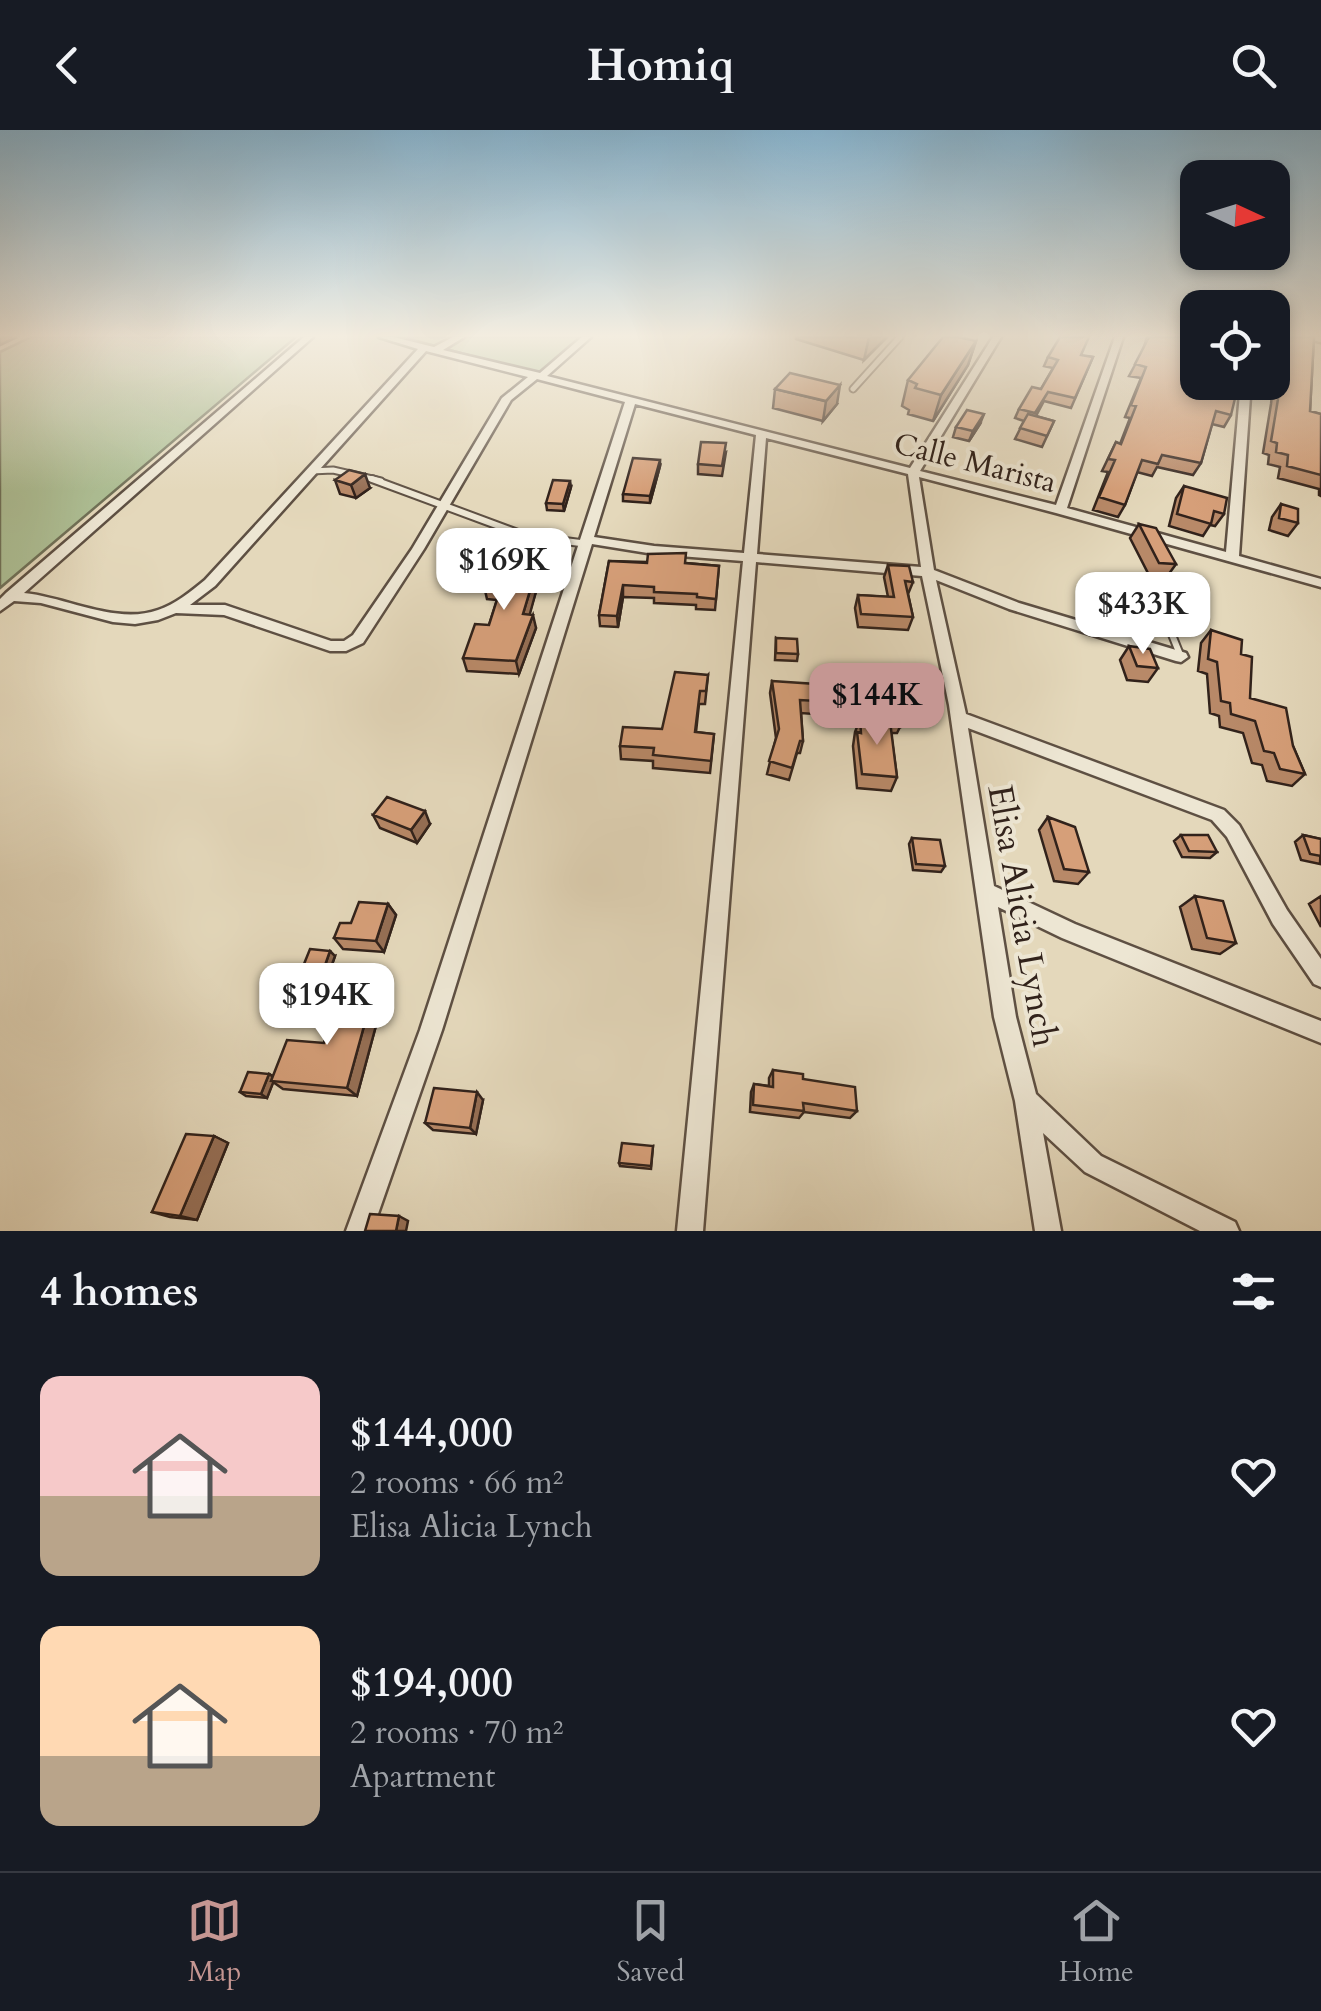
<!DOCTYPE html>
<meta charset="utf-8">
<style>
body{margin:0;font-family:Cardo,serif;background:#20242c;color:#f1f3f6;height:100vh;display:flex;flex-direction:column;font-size:38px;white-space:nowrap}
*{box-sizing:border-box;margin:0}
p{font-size:32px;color:#9ea1a6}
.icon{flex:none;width:55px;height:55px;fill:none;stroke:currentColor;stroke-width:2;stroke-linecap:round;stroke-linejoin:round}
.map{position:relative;height:1101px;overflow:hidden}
.drawer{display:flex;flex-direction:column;background:#171b24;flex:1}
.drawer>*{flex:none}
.needle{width:65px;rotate:94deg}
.tools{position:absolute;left:1180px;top:30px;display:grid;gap:20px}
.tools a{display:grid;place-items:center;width:110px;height:110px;border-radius:20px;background:#171b24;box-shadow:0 5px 15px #0003;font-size:50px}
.price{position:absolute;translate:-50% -85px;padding:0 22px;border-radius:20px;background:#fff;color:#222;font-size:32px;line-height:65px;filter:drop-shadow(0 2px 5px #0008)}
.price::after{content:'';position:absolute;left:50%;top:60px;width:30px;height:22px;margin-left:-15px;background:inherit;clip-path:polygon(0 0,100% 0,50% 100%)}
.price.on{background:#c59692;color:#111}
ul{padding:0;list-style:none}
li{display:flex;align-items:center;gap:30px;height:250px;padding:0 40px}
li span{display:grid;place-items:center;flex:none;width:280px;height:200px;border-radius:20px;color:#555}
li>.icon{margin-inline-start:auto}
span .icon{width:120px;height:120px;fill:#fffc;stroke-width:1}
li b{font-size:42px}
h2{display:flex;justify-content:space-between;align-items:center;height:120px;padding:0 40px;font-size:42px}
header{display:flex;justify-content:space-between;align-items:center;height:130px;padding:0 40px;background:#171b24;font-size:45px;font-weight:800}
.dock{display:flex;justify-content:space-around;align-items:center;height:140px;border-top:2px solid #363941;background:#171b24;font-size:28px;color:#9ea1a6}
.dock a{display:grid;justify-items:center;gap:5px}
.dock .on{color:#c59692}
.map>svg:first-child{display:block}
.green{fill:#aec096;stroke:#707158;stroke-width:2.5}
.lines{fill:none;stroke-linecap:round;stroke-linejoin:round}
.service-far1-casing{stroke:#5e5043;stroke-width:9}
.service-casing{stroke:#5e5043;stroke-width:10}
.minor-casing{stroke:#5e5043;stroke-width:5}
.service-far1{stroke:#ede6d3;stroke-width:5}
.service{stroke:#ede6d3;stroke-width:6}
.minor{fill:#ede6d3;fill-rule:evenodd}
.wall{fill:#b88968;stroke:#31221b;stroke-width:2.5}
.shaded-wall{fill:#966f55;stroke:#31221b;stroke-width:2.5}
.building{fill:#d69f79;stroke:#31221b;stroke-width:2.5}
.labels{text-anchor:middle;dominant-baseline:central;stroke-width:8;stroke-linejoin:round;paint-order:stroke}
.far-street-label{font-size:30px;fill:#31221b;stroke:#ede6d3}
.street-label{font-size:35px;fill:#31221b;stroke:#ede6d3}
</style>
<header><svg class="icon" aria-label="back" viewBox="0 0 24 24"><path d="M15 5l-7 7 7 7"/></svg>Homiq<svg class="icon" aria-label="search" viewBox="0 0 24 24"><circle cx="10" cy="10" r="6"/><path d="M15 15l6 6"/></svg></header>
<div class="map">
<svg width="1321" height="1101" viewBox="0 0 1321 1101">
<rect width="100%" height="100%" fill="#e4d8bb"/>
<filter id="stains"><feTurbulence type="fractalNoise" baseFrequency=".002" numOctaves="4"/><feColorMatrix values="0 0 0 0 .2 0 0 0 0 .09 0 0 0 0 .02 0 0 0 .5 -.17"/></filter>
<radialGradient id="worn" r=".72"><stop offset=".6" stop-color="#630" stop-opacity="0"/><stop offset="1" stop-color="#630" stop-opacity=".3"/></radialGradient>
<path class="green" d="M 31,207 L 296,207 L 0,458 L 0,222 Z
M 403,207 L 590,207 L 541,245 Z"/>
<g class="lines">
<g class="service-far1-casing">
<path id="service-far1" d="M 853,259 L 900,207
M 311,341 L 333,340 L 381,351"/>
</g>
<g class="service-casing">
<path id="service" d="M 372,349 L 526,406 L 588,414
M 1160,475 L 1181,527"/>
</g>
<g class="minor-casing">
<path id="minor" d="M 304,207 L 313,207 L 24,463 C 66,467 116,495 158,480 C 176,474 190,462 205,450 L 418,219 L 379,207 L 393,207 L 434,217 L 453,207 L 464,207 L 443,220 L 540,243 L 582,207 L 591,207 L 547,246 L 910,338 L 993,207 L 1001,207 L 920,341 L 1056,375 L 1115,207 L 1123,207 L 1067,378 L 1226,422 L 1241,252 L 1251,252 L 1239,426 L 1321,449 L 1321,457 L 1056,383 L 919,347 L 934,440 L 1019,473 L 1186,523 L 1188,527 L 1181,532 L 1176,531 L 1009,479 L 936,450 L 966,584 L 1224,680 L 1239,695 L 1287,780 L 1321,829 L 1321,857 L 1314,854 L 1273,794 L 1227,707 L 1212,690 L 968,598 L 994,756 L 1075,794 L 1321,891 L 1321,913 L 1062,808 L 998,777 L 1016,887 L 1036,964 L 1101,1026 L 1235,1092 L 1239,1101 L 1200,1101 L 1085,1042 L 1043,1003 L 1061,1101 L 1035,1101 L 1015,971 L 994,887 L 949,575 L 922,446 L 756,432 L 703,1101 L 677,1101 L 743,431 L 654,424 L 592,414 L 442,900 L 372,1101 L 346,1101 L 420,900 L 625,272 L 537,249 L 511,270 L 424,419 L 363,513 L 346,521 L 330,521 L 224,485 L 176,483 L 158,490 L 135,494 L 113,492 L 41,473 L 14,471 L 0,481 L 0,469 L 6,463 ZM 426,221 L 528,247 L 502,268 L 412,419 L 353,505 L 344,511 L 331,511 L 225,475 L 190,475 L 215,456 ZM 635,274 L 756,305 L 744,423 L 654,416 L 594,407 ZM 766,308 L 908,344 L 921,437 L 757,424 Z
M 1307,207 L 1321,207 L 1321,212 L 1308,209 Z"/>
</g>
<use href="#service-far1" class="service-far1"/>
<use href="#service" class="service"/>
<use href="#minor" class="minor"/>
</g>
<path class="wall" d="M 796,207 L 887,207 L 864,230 L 796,209 Z
M 1147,207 L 1198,207 L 1222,257 L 1231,285 L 1224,297 L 1212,294 L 1201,333 L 1193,345 L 1157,337 L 1152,346 L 1137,342 L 1125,375 L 1118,387 L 1093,380 L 1108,342 L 1102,341 L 1116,312 L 1120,314 L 1130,288 L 1125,287 L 1141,248 L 1129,246 L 1143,220 Z
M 1273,207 L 1314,207 L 1310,281 L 1321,284 L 1321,366 L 1319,365 L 1319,359 L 1278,348 L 1280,337 L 1268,334 L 1269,325 L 1263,323 L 1271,274 L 1273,255 L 1269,254 L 1272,252 Z
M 976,211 L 968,235 L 933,291 L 908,284 L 909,280 L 902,276 L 908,250 Z
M 1081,225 L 1093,227 L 1071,278 L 1044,271 L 1036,286 L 1054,291 L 1042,317 L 1015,309 L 1024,291 L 1015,288 L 1019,279 L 1041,259 L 1053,238 L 1044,236 L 1048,227 Z
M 775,259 L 837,274 L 823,291 L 773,278 Z
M 980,294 L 969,311 L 953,307 L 956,297 Z
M 726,322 L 722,346 L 698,344 L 698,334 Z
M 660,336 L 650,373 L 623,371 L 623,364 Z
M 335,350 L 370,358 L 356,368 L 340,364 Z
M 1184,356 L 1224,384 L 1215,396 L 1210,395 L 1203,406 L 1169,396 L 1176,368 Z
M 571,357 L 564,381 L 547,380 L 546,373 Z
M 1281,374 L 1298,393 L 1288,406 L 1269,400 L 1272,387 Z
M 1139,394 L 1176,434 L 1166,448 L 1150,447 L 1130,408 Z
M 525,421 L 528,434 L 525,444 L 535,444 L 537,458 L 529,485 L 536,498 L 519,544 L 467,541 L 463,528 L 489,495 L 497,470 L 487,469 L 484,456 Z
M 609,431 L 686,433 L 719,436 L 715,480 L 696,479 L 696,475 L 654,473 L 654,468 L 623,467 L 618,497 L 600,496 L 599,485 Z
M 888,435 L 913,452 L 908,464 L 913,487 L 908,500 L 858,497 L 855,478 L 858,465 L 888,467 L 884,447 Z
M 1211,500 L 1241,524 L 1250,568 L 1293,616 L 1305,644 L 1292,656 L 1267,651 L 1262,635 L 1252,633 L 1243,603 L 1220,597 L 1219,586 L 1210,583 L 1207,544 L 1198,541 L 1201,513 Z
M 776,508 L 798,524 L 797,531 L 775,530 Z
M 1129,516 L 1158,538 L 1148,552 L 1127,550 L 1120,530 Z
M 708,545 L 705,574 L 699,574 L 696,602 L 714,604 L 710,643 L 653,638 L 653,631 L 621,629 L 620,616 L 662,599 Z
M 772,551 L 817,571 L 814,584 L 801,583 L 803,611 L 800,623 L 797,623 L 789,650 L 767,644 L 776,608 L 770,563 Z
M 882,574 L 900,597 L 897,603 L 891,603 L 897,647 L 891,661 L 857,658 L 853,616 L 855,602 L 860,589 L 881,591 L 879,581 Z
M 373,685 L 430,694 L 417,713 L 380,698 Z
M 1048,687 L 1089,742 L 1078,754 L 1054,751 L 1039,700 Z
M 1181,705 L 1217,722 L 1210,728 L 1182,727 L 1174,711 Z
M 1303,705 L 1321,709 L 1320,734 L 1301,730 L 1295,712 Z
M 912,708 L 945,736 L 941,742 L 913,740 L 909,714 Z
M 1195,766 L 1236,813 L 1220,824 L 1192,819 L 1180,777 Z
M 1321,766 L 1321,797 L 1309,774 Z
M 388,774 L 396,785 L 384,822 L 343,819 L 334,808 L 351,793 Z
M 335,826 L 328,846 L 307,845 L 302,839 Z
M 372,867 L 381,877 L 357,966 L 283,959 L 273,952 L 267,968 L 246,966 L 240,962 L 269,944 L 273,946 L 324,913 L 331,892 L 324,885 L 338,872 Z
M 773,940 L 803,949 L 857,981 L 850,988 L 804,982 L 799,988 L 750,982 L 751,962 L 754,954 L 769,956 L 769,948 Z
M 483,970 L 476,1004 L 433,1000 L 425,993 Z
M 214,1006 L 228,1013 L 197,1090 L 170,1087 L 152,1082 Z
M 653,1016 L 651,1039 L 620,1036 L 619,1033 Z"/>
<path class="shaded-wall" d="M 0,207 L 17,207 L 0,215 Z
M 869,207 L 887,207 L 864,230 Z
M 976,211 L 968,235 L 933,291 L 941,265 Z
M 840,255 L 837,274 L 823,291 L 826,271 Z
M 984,284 L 980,294 L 969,311 L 973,301 Z
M 660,330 L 660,336 L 650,373 L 650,366 Z
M 365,344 L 370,358 L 356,368 L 351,355 Z
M 570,351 L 571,357 L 564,381 L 563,374 Z
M 525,421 L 528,434 L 521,457 L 518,444 Z
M 535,444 L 537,458 L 526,498 L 523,484 Z
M 623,455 L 623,467 L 618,497 L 617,486 Z
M 533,485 L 536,498 L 519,544 L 516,531 Z
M 425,681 L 430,694 L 417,713 L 411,700 Z
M 388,774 L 396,785 L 384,822 L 376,811 Z
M 330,821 L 335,826 L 328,846 L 323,841 Z
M 372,867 L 381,877 L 357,966 L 347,958 Z
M 269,944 L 275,948 L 267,968 L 261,964 Z
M 477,962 L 483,970 L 476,1004 L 470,998 Z
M 214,1006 L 228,1013 L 197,1090 L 180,1086 Z
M 399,1086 L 408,1091 L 406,1101 L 396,1101 Z"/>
<path class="building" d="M 943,207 L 958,207 L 976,211 L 941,265 L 915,258 L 917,254 L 908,250 Z
M 1060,207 L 1089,207 L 1081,225 L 1093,227 L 1075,268 L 1048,262 L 1035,283 L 1019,279 L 1032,257 L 1041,259 L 1058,230 L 1048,227 Z
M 1149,207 L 1198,207 L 1198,252 L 1223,252 L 1222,257 L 1237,260 L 1231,285 L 1216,281 L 1201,333 L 1162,325 L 1158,334 L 1142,330 L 1125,375 L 1099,367 L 1115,330 L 1108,329 L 1116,312 L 1121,314 L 1136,276 L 1131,275 L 1146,237 L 1135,234 Z
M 1277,207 L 1314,207 L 1310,281 L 1321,284 L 1321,345 L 1287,336 L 1288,325 L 1276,322 L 1277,313 L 1271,311 L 1279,263 L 1280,243 L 1276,243 L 1280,216 L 1275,215 Z
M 790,243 L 840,255 L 826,271 L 775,259 Z
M 967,280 L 984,284 L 973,301 L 956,297 Z
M 1028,284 L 1054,291 L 1047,306 L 1020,298 Z
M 701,312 L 726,313 L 722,336 L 698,334 Z
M 633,328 L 660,330 L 650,366 L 623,364 Z
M 349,340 L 365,344 L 351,355 L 335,350 Z
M 553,350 L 570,351 L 563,374 L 546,373 Z
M 1184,356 L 1227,368 L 1224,384 L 1214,381 L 1211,394 L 1177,384 Z
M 1281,374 L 1298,379 L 1298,393 L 1279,388 Z
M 1139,394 L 1156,398 L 1176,434 L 1159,433 Z
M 502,420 L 525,421 L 518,444 L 535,444 L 523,484 L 533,485 L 516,531 L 463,528 L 475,494 L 489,495 L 501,457 L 484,456 Z
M 686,423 L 685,433 L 719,436 L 716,469 L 697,467 L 697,464 L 654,462 L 654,457 L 623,455 L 617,486 L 599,485 L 609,431 L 647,433 L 648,424 Z
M 888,435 L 909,436 L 913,452 L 905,451 L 913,487 L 861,484 L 858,465 L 894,467 Z
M 1211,500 L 1242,510 L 1241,524 L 1252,527 L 1250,568 L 1286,578 L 1293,616 L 1305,644 L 1280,639 L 1274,623 L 1264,621 L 1255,591 L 1231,584 L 1230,573 L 1221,571 L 1217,532 L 1208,529 Z
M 776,508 L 797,509 L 798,524 L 776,523 Z
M 1129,516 L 1150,519 L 1158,538 L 1137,536 Z
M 675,542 L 708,545 L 706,561 L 700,561 L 695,602 L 714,604 L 711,631 L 653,625 L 654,618 L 620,616 L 623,597 L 662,599 Z
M 772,551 L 816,554 L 817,571 L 800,570 L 803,611 L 800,611 L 792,638 L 769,631 L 779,599 Z
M 882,574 L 898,575 L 900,597 L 890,596 L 890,591 L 884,591 Z
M 860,589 L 890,591 L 897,647 L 862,644 L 857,602 L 861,603 Z
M 387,667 L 425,681 L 411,700 L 373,685 Z
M 1048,687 L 1075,697 L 1089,742 L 1064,739 Z
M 1181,705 L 1208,705 L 1217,722 L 1189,721 Z
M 1303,705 L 1321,709 L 1321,726 L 1310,724 Z
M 912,708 L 940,710 L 945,736 L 916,734 Z
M 1195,766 L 1223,771 L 1236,813 L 1207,808 Z
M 359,772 L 388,774 L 376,811 L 334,808 L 340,793 L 351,793 Z
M 310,819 L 330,821 L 323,841 L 302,839 Z
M 341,864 L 372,867 L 347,958 L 271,951 L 287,910 L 324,913 L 333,886 L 324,885 L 329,871 L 338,872 Z
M 773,940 L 803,944 L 803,949 L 855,957 L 857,981 L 803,973 L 804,981 L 753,975 L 754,954 L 773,957 Z
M 248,942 L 269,944 L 261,964 L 240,962 Z
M 434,958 L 477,962 L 470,998 L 425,993 Z
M 186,1004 L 214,1006 L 180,1086 L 152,1082 Z
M 622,1013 L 653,1016 L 651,1036 L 619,1033 Z
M 370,1084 L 399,1086 L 396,1101 L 365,1101 Z"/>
<linearGradient id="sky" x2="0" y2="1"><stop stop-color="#87b6d3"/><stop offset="0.57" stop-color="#f3ede0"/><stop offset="1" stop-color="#f3ede0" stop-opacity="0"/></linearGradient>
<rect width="1321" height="361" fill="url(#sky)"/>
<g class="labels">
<g class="far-street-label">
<text transform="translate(975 333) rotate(14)">Calle Marista</text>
</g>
<g class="street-label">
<text transform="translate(1022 786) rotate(80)">Elisa Alicia Lynch</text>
</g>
</g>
<rect width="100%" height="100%" filter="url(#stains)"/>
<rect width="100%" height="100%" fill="url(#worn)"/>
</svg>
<div class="tools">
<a><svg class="needle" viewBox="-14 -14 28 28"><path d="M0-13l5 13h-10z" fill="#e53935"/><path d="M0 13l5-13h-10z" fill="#9ea1a6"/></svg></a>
<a><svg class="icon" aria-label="locate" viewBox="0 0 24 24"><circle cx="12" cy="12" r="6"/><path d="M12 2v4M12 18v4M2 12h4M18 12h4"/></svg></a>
</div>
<b class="price" style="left:504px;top:483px">$169K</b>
<b class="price" style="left:1143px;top:527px">$433K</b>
<b class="price on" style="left:877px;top:618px">$144K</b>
<b class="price" style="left:327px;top:918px">$194K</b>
</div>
<section class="drawer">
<h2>4 homes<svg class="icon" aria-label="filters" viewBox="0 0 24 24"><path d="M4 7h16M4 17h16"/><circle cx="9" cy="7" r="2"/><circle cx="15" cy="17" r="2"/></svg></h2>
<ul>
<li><span style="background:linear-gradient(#f6c9c9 60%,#b9a48a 0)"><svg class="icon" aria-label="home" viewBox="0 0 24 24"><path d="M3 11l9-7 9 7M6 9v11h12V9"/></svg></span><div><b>$144,000</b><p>2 rooms · 66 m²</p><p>Elisa Alicia Lynch</p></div><svg class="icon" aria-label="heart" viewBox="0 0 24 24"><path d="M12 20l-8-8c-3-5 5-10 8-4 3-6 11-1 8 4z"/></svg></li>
<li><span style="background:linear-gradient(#ffd9b3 65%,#b9a48a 0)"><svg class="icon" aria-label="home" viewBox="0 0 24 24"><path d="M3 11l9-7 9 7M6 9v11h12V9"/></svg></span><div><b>$194,000</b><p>2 rooms · 70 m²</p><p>Apartment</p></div><svg class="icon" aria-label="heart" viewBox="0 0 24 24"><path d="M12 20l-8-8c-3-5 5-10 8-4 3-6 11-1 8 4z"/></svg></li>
</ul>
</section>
<nav class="dock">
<a class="on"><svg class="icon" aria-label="map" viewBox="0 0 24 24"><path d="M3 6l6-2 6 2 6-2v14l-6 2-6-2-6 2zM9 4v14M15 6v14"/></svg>Map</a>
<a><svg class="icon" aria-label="saved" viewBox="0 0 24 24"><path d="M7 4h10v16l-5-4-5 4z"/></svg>Saved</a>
<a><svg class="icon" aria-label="home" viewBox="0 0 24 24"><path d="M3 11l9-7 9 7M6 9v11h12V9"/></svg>Home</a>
</nav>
